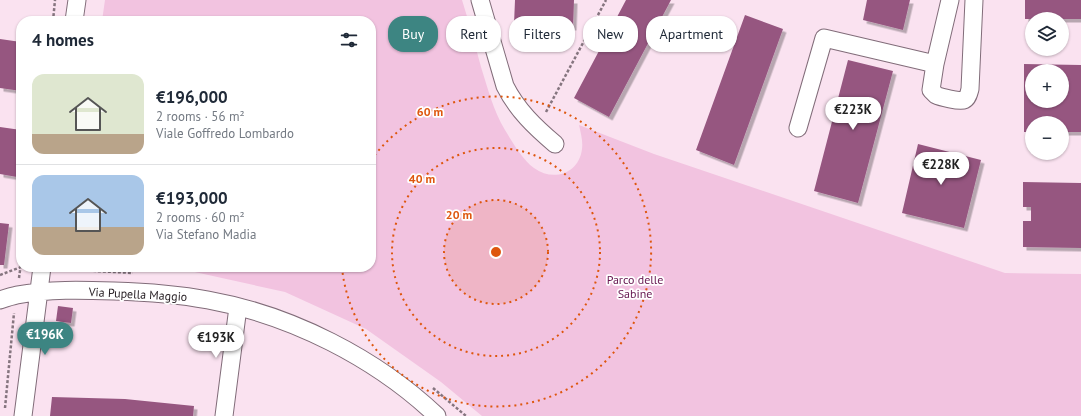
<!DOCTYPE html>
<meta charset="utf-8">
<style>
body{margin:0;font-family:"PT Sans",sans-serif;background:#f2f2f3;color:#1f2937;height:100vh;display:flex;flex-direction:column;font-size:15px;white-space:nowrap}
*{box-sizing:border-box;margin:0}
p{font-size:13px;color:#747a83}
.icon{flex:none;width:22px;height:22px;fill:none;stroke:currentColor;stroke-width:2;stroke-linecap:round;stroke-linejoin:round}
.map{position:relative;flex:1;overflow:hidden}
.side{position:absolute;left:16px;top:16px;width:360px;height:256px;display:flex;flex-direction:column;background:#fff;border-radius:16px;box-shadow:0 1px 3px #0004}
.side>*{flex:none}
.top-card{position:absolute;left:388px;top:16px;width:380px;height:36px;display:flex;gap:8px}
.controls{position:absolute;left:1025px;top:12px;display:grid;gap:8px}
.controls a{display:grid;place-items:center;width:44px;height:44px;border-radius:50%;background:#fff;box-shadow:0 1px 3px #0004;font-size:20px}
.price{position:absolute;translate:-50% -34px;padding:0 9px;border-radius:14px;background:#fff;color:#222;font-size:13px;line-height:26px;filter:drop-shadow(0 1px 2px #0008)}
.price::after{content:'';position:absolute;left:50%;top:24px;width:12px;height:9px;margin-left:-6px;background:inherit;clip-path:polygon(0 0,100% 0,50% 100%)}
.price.current{background:#3d8582;color:#fff}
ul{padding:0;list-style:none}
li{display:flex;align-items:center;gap:12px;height:100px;padding:0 16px}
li+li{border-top:1px solid #e0e1e3}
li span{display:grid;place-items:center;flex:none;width:112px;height:80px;border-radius:12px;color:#555}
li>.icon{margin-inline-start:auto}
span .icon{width:48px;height:48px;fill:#fffc;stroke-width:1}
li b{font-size:17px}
h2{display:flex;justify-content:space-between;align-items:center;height:48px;padding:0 16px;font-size:17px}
.chip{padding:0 14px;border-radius:16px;background:#fff;box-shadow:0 1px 3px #0004;font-size:14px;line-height:36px}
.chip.current{background:#3d8582;color:#fff}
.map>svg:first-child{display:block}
.green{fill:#f2c3e0}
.building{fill:#965780;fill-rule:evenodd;filter:url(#shadow)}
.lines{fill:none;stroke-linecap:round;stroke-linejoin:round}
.minor-casing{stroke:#816c79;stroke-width:19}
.path{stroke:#85757f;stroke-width:2.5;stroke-dasharray:3 2;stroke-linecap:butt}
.minor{stroke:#fff;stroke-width:17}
.ring{fill:none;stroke:#de560d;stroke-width:2;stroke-dasharray:2 4}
.labels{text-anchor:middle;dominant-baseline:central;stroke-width:3.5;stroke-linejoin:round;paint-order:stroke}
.park-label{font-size:12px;fill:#661650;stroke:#fff}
.street-label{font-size:12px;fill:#221a1f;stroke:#fff}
.centre{fill:#de560d;stroke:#fff;stroke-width:2}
.ring-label{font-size:12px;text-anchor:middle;font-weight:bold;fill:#de560d;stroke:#fff;stroke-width:3.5;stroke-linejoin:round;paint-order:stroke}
</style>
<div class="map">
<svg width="1081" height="416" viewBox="0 0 1081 416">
<defs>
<filter id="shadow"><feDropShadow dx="3.5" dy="3.5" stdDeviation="0" flood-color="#0004"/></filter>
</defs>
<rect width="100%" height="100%" fill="#fae2f0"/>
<path class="green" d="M 105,0 L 462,0 C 469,22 475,45 481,67 C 488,89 493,110 505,130 C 513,143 522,159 534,168 C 553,182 579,174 582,149 C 583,141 581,134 579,125 L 654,154 L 1005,273 L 1081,274 L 1081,416 L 482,416 L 441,382 L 366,329 L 285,292 L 181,269 L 151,267 L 371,267 L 371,21 L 102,21 Z"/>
<path class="building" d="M 515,0 L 574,0 L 573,27 L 514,24 Z
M 626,0 L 671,0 L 609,117 L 574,98 Z
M 867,0 L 910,0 L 903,30 L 863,20 Z
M 1025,0 L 1081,0 L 1081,19 L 1025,19 Z
M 745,15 L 783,29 L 734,165 L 696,150 Z
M 0,39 L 21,42 L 21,91 L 0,88 Z
M 848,60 L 893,71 L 858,203 L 814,191 Z
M 1024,64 L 1081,65 L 1081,132 L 1062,132 L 1062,123 L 1032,123 L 1032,132 L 1024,132 ZM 1032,71 L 1062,71 L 1062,101 L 1032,101 Z
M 0,127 L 21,130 L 21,145 L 17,177 L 0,174 Z
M 918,144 L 981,160 L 964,228 L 902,213 Z
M 1023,182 L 1081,183 L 1081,248 L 1023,247 L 1023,221 L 1031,221 L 1031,207 L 1023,207 Z
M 0,223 L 9,224 L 4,265 L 0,265 Z
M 58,306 L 73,308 L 71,323 L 56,321 Z
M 52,397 L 125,399 L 194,406 L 193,416 L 50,416 Z"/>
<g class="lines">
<g class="minor-casing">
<path id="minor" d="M 480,0 L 505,86 C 517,110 535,127 555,144
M 950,0 L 935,64 L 931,90 C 933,92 934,93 936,95 C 940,97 960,102 964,100 C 968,98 969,93 970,89 L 974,0
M 74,21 L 77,0
M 798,128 L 824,38 L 935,64
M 0,300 C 6,298 12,296 17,295 C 49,289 82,290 114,291 C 146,292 176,294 208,300 C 291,315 376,358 437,416
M 23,416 L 42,267
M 224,416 L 238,307"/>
</g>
<path class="path" d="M 53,21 L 55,0
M 546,112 L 606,0
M 58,269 L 133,273
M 0,275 L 21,267
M 19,278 L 21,263
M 433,388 L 466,416
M 5,408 L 14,313"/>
<use href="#minor" class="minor"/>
</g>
<circle cx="496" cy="252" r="52" fill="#de560d" fill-opacity=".12"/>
<g class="ring">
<circle cx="496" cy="252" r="52"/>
<circle cx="496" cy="252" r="104"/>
<path d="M371 160A155 155 0 1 1 342 268"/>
</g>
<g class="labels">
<g class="park-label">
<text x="635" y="279">Parco delle<tspan x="635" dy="14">Sabine</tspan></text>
</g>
<g class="street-label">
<text transform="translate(138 294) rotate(3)">Via Pupella Maggio</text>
</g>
</g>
<circle cx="496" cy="252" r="6" class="centre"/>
<g class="ring-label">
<text x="430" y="116">60 m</text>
<text x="422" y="183">40 m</text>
<text x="459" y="219">20 m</text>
</g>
</svg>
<div class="controls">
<a><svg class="icon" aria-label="layers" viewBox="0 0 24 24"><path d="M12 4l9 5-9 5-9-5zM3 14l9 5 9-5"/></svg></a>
<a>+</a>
<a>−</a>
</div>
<b class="price" style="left:853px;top:131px">€223K</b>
<b class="price" style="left:941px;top:186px">€228K</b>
<b class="price current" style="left:45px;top:356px">€196K</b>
<b class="price" style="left:216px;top:359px">€193K</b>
<div class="top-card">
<a class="chip current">Buy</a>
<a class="chip">Rent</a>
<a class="chip">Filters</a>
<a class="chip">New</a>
<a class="chip">Apartment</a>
</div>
<section class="side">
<h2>4 homes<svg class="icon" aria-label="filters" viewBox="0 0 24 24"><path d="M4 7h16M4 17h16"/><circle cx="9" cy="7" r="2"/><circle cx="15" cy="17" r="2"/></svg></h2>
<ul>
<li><span style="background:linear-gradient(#dfe7d0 75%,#b9a48a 0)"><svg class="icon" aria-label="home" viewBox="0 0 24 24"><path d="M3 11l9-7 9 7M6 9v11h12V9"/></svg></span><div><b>€196,000</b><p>2 rooms · 56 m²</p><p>Viale Goffredo Lombardo</p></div></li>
<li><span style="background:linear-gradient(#a9c7e8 65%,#b9a48a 0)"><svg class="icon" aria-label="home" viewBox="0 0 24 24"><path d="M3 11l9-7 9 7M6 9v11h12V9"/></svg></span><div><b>€193,000</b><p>2 rooms · 60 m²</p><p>Via Stefano Madia</p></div></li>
</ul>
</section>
</div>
